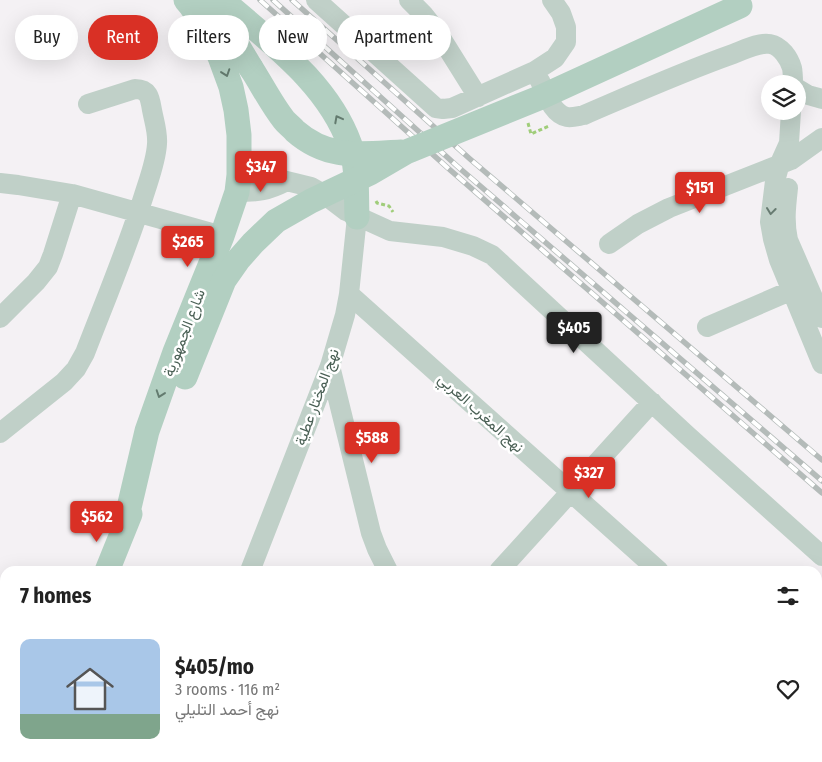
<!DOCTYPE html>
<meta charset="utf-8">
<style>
body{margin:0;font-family:"Fira Sans Condensed",Vazirmatn,sans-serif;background:#f6f6f6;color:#222;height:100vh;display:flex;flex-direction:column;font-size:19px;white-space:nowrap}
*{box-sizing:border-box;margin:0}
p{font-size:16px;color:#767676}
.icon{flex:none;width:28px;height:28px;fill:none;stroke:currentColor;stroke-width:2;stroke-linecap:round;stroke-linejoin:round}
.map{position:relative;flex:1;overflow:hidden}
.drawer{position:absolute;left:0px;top:566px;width:822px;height:196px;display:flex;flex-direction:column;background:#fff;border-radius:15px 15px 0 0;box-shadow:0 5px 20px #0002}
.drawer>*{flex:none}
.banner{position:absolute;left:15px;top:15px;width:500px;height:45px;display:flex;gap:10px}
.tools{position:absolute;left:761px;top:75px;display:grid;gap:10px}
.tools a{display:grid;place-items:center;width:45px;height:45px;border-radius:50%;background:#fff;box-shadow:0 5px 20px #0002;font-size:25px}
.price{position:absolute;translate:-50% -42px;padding:0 11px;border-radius:5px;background:#d93025;color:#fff;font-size:16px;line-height:32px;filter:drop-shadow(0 1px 2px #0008)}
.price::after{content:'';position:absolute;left:50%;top:30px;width:15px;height:11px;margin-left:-8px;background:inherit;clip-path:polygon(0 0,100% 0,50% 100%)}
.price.active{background:#222;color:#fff}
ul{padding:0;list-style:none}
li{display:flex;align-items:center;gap:15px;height:125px;padding:0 20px}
li span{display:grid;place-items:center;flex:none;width:140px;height:100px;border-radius:10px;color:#555}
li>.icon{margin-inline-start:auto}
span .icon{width:60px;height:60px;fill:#fffc;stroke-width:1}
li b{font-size:21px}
h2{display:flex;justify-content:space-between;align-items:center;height:60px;padding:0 20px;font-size:21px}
.tag{padding:0 18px;border-radius:22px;background:#fff;box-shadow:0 5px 20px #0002;font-size:18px;line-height:45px}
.tag.active{background:#d93025;color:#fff}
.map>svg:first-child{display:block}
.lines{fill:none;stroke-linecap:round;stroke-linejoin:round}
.path{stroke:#a0cd7a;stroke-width:3;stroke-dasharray:4 2.5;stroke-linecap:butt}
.minor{stroke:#c0d0c8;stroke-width:20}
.major{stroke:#b2cfc1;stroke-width:25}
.rail-casing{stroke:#b4bbb9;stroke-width:5.5}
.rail{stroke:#fff;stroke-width:4;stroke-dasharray:11;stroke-linecap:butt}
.major-bridge{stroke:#b2cfc1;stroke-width:25}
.oneway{stroke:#637b6f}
.oneway2{stroke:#677b71}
.labels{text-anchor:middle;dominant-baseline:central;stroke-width:5;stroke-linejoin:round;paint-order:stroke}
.street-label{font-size:15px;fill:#495f54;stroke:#fff}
</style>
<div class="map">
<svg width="822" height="762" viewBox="0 0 822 762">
<rect width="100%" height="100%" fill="#f4f1f4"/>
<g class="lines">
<path class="path" d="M 528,123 L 531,134 L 549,126
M 376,201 L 377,203 L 389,206 L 393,212"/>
<path class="minor" d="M 316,0 L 436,108 L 443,109 L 452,108 L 535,71 L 555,58 L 566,42 L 566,27 L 561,13 L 552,0
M 409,0 L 423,14 L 438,33 L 478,97
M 540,81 C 546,93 552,114 567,117 C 572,118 578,116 584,115 C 633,94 682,72 733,54 C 744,50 758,42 770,44 C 781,46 789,58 792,68 C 793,73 793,79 793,84
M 798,89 L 808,95 L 822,99
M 789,143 L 780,163 L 775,181 L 770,222 L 773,239 L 779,260 L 822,364
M 791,157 L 789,143 L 791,111
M 239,175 L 262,175 L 311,187 L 325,195 L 346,211 L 390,231 L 443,237 L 473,246 L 492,255 L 688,436 L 822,556
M 0,183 L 18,185 L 72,194 L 222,236
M 788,188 C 786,206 784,222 788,240 L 822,318
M 237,192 C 259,192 267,191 287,181
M 609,244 L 638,224 L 669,208 L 791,160 L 822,138
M 349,294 L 659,571
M 0,318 L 36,282 L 48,267 L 53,254 L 72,194
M 707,327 L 804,285
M 330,366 L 371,533 L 377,549 L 388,571
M 0,433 L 64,382 L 76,369 L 85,353 C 105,301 127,249 144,195 C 149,179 156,161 157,144 C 158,132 154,121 152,110 C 150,98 149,89 135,89 L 88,104
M 250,571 L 330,366 L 345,315 L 349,294 L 357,217
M 499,571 L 652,402
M 818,697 L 822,693
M 818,710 L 822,714
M 818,744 L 822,740
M 478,758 L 480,762
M 683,758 L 688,762
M 119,762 L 129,758
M 433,762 L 443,758
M 738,762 L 743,758
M 796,762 L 801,758"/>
<path class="major" d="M 210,0 L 251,68
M 222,0 C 270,42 328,83 350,145 C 358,167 356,193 357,217
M 124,529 L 147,431 L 175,352 L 222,236 L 237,192 L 239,175 L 239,135 L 236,110 L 231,87 L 220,57 L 209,33 L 191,6 L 186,0
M 107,571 L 130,514
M 19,758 L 26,762"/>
<g class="rail-casing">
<path id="rail" d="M 260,0 L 449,169 L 822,493
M 273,0 L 457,166 L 822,481
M 292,0 L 470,159 L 822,460"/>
</g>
<use href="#rail" class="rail"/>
<path class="major-bridge" d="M 251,68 C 262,85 272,105 284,120 C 287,124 292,127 295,131 C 328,160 360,154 401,152
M 185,377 L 224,280 L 238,260 L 253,243 L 276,221 L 311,201 L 370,173 L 406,152 L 539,98 L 740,6"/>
</g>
<defs><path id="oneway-chevron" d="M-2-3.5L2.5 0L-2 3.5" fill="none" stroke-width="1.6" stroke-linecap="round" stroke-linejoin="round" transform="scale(1.25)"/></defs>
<g class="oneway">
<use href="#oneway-chevron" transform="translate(226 73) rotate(71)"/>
<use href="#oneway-chevron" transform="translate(338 119) rotate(-118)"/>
<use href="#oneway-chevron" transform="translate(160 394) rotate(109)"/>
</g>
<use class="oneway2" href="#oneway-chevron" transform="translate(771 211) rotate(97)"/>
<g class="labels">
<g class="street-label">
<text transform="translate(184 333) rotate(-69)">شارع الجمهورية</text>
<text transform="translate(317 397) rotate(-70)">نهج المختار عطية</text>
<text transform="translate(481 413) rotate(42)">نهج المغرب العربي</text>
</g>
</g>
</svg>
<div class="tools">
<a><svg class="icon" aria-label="layers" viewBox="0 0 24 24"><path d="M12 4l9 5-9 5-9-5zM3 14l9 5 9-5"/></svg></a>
</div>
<b class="price" style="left:261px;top:193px">$347</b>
<b class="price" style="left:700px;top:214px">$151</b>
<b class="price" style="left:188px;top:268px">$265</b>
<b class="price active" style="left:574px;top:354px">$405</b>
<b class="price" style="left:372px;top:464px">$588</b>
<b class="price" style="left:589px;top:499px">$327</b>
<b class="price" style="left:97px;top:543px">$562</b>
<div class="banner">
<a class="tag">Buy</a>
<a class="tag active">Rent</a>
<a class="tag">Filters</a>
<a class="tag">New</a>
<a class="tag">Apartment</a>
</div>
<section class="drawer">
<h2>7 homes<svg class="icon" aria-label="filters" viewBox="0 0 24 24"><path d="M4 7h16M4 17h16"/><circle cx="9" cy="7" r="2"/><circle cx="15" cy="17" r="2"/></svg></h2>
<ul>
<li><span style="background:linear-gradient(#a9c7e8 75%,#7fa58c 0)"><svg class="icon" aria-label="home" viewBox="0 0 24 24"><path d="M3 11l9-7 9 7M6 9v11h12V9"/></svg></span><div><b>$405/mo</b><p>3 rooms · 116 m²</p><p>نهج أحمد التليلي</p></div><svg class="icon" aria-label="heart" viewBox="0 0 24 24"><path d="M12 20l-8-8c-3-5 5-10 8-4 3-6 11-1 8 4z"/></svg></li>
</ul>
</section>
</div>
